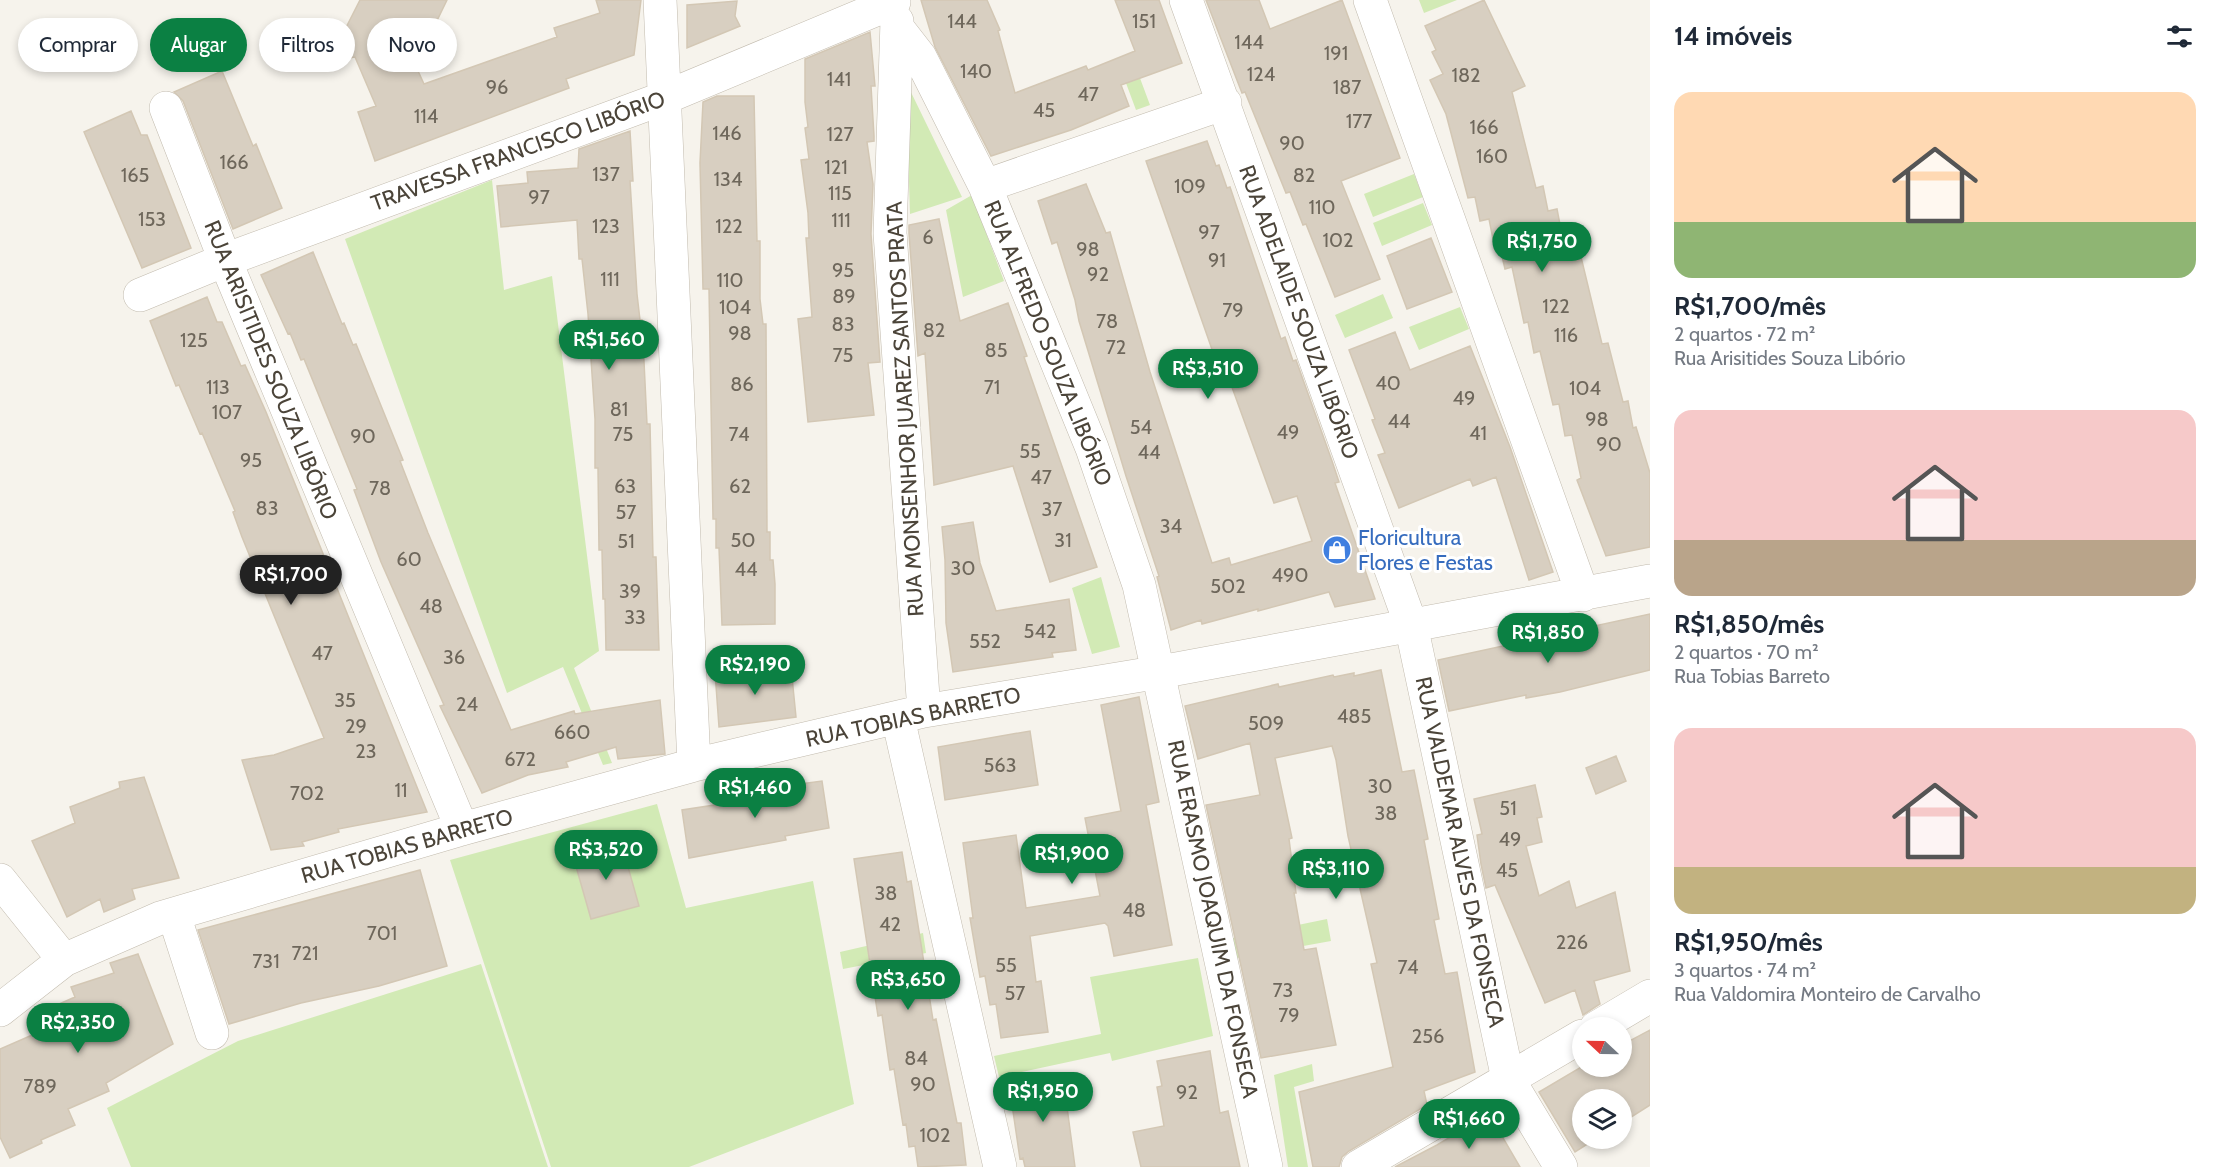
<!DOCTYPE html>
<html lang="pt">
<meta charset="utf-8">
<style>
body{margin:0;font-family:Cabin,sans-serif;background:#f6f6f7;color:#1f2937;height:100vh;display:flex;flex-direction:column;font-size:22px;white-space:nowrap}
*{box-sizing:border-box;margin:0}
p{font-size:20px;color:#747a83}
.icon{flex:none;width:33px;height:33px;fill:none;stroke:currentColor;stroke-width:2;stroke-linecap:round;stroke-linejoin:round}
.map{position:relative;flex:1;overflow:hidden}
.side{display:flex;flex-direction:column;background:#fff;width:570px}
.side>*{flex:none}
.banner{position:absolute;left:18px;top:18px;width:570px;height:54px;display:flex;gap:12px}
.needle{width:39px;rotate:292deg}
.tools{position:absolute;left:1572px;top:1017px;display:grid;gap:12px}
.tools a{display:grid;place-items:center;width:60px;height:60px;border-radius:50%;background:#fff;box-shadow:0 3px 9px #0003;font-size:30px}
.price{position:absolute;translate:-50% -51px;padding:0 14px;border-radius:21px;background:#0b8043;color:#fff;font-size:20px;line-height:39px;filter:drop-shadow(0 2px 3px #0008)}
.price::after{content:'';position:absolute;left:50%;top:36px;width:18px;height:14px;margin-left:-9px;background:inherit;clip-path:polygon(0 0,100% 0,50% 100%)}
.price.selected{background:#222;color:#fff}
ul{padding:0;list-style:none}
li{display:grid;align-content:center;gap:12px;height:318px;padding:0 24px}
li span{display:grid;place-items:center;height:186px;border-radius:18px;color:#555}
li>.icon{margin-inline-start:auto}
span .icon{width:108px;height:108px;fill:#fffc;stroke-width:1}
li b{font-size:26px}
h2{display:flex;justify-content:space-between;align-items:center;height:72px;padding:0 24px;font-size:26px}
.pill{padding:0 21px;border-radius:27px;background:#fff;box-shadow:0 3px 9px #0003;font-size:21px;line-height:54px}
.pill.selected{background:#0b8043;color:#fff}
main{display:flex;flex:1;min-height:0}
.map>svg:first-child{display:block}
.green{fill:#d2eab5}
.building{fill:#d8cfc1;stroke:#d3c7b4;stroke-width:1.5}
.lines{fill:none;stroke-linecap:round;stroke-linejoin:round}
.minor-casing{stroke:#c2bbae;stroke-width:34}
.tertiary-casing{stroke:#c2bbae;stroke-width:34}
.minor{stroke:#fff;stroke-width:33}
.tertiary{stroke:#fff;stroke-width:33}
.labels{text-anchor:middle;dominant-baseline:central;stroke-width:6;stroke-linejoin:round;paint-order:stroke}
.number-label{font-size:20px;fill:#6e675b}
.street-label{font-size:22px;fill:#4b4439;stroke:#fff}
.shop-label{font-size:22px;fill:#366cbe;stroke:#fff;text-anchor:start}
</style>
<main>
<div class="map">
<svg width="1650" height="1167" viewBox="0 0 1650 1167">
<rect width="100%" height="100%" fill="#f6f3ec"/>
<path class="green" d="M 1419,0 L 1457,0 L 1424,13 Z
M 1131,54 L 1150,105 L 1136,110 L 1117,59 Z
M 906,82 L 962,197 L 910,214 Z
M 1414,174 L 1423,197 L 1373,217 L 1364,194 Z
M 492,180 L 504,290 L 552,276 L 599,651 L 574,668 L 612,763 L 603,765 L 563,667 L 507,693 L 345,239 Z
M 972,195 L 1004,281 L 963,297 L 946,210 Z
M 1423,203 L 1432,225 L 1382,246 L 1373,223 Z
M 1383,294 L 1393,318 L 1345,338 L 1335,315 Z
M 1460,307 L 1469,329 L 1419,350 L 1409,327 Z
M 1101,577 L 1120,647 L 1092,654 L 1072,588 Z
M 657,804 L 686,908 L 813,881 L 854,1104 L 689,1167 L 551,1167 L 450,860 Z
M 1327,919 L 1331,941 L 1232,959 L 1229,939 Z
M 923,933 L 926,953 L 843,969 L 840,952 Z
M 1198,958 L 1213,1036 L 1112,1061 L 1110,1053 L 999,1077 L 994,1056 L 1101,1034 L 1090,977 Z
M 481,964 L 548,1167 L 131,1167 L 107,1108 L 238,1041 Z
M 1312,1064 L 1314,1081 L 1294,1087 L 1308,1167 L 1288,1167 L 1274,1075 Z"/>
<path class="building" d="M 360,0 L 447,0 L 430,35 L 408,49 L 424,84 L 557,37 L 554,28 L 600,13 L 596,0 L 641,0 L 634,55 L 566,79 L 569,88 L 375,161 L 358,112 L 376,106 L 355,57 L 329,61 Z
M 921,0 L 987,0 L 1000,30 L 998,31 L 1015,93 L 1086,66 L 1088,70 L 1135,51 L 1115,0 L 1159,0 L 1182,63 L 1121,85 L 1129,106 L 1071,130 L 991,156 L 935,47 Z
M 1206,0 L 1259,0 L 1270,29 L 1342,0 L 1400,158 L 1341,181 L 1380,279 L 1335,297 L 1306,224 L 1303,225 L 1290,192 L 1286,193 L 1258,124 L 1245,92 L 1242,93 Z
M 1484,0 L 1525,86 L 1512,92 L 1536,188 L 1543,186 L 1548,211 L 1557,209 L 1562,235 L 1567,234 L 1573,259 L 1581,257 L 1602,344 L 1608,343 L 1623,402 L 1628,401 L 1633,428 L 1636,427 L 1650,473 L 1650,547 L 1606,556 L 1577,480 L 1581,478 L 1572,435 L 1565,436 L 1559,404 L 1553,405 L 1540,351 L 1534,353 L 1528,322 L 1524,323 L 1512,267 L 1505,269 L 1499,243 L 1494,244 L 1489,219 L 1480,221 L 1475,197 L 1468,198 L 1446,114 L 1430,80 L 1443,74 L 1432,52 L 1436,50 L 1425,26 Z
M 737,1 L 735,16 L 740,26 L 687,48 L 687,5 Z
M 870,32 L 875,86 L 871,86 L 874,136 L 874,141 L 867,142 L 873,184 L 871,234 L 880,362 L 868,363 L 874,415 L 808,422 L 798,319 L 812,317 L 806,238 L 809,238 L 808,213 L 801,160 L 809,159 L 805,128 L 808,127 L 805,102 L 805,59 Z
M 222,71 L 253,146 L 256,144 L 282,208 L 233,229 L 183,101 L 174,92 Z
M 717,96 L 754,96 L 757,241 L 760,241 L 760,299 L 763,324 L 766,324 L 767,532 L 770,532 L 770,560 L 773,560 L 775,584 L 775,624 L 722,625 L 719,548 L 716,548 L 716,519 L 713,519 L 709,289 L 703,289 L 700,163 L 703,102 Z
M 131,111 L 141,135 L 147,135 L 191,248 L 142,268 L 84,132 Z
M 630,131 L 633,181 L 630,181 L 637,294 L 640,320 L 642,320 L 647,424 L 650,424 L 653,557 L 656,557 L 659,650 L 606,650 L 605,599 L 603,599 L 602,550 L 599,550 L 598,468 L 595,468 L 595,419 L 588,314 L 582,259 L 579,259 L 577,220 L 501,227 L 497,186 L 528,183 L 527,172 L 578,168 L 579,149 Z
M 1207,141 L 1216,166 L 1219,165 L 1227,188 L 1230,187 L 1281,339 L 1285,337 L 1293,361 L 1296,360 L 1332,461 L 1339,482 L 1335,483 L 1375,599 L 1335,607 L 1329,592 L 1258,611 L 1258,609 L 1202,624 L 1201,620 L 1171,630 L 1157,577 L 1159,576 L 1126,476 L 1079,321 L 1075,300 L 1057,242 L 1052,244 L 1038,201 L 1086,184 L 1106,233 L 1110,232 L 1150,372 L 1212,563 L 1229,558 L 1231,565 L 1312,541 L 1297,496 L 1274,503 L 1229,379 L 1227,380 L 1218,354 L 1214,355 L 1146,161 Z
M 939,219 L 960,321 L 1008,303 L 1027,356 L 1024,357 L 1097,567 L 1050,582 L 1013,466 L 934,485 L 925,353 L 918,356 L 909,233 L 909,225 Z
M 1431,238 L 1452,292 L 1407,309 L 1387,256 Z
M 313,252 L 342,324 L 344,323 L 353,345 L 356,344 L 403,460 L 400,461 L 428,533 L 511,730 L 574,711 L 575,714 L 660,700 L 665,754 L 618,759 L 616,747 L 566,762 L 568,767 L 528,775 L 482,793 L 440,706 L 444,705 L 381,562 L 354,490 L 357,489 L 304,359 L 301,360 L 290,333 L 288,334 L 261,275 Z
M 207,297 L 217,322 L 222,322 L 241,366 L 245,365 L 266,412 L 427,812 L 338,829 L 339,832 L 302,842 L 304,846 L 271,850 L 242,760 L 274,755 L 324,738 L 242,537 L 233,512 L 235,511 L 202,433 L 200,434 L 179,385 L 176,386 L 150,321 Z
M 1395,332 L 1410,370 L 1470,346 L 1510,447 L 1553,572 L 1529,580 L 1496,477 L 1473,486 L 1470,479 L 1399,508 L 1378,455 L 1385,453 L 1372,420 L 1375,419 L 1349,350 Z
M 973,522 L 980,563 L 996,611 L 1069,599 L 1076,650 L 1052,653 L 1053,657 L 953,672 L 946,623 L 945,560 L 942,527 Z
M 1650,614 L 1650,670 L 1560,692 L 1526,698 L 1526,695 L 1449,711 L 1438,660 Z
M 791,667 L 796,717 L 719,727 L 715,672 Z
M 1381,670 L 1402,772 L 1414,770 L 1428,839 L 1424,840 L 1439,919 L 1434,920 L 1445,974 L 1457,972 L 1475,1072 L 1424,1091 L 1427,1105 L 1349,1151 L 1342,1157 L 1339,1167 L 1313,1167 L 1299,1092 L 1393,1067 L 1371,964 L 1377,963 L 1348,836 L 1336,760 L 1332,746 L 1275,758 L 1292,838 L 1289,839 L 1296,893 L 1294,893 L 1304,950 L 1316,948 L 1336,1045 L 1261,1058 L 1206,805 L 1260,795 L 1250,743 L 1198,759 L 1185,706 L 1278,684 L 1279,687 L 1333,675 L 1334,677 L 1354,673 L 1354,676 Z
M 1139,697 L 1159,802 L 1146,805 L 1172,945 L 1114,956 L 1108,926 L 1105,923 L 1030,936 L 1036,982 L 1041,981 L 1048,1032 L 1001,1038 L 996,1004 L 990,1005 L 985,976 L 980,977 L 970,918 L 973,918 L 963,843 L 1016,835 L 1026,908 L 1100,896 L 1085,818 L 1121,811 L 1101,705 Z
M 1030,731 L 1038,785 L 945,800 L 938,747 Z
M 1616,756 L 1626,781 L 1596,794 L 1586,768 Z
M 144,777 L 179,878 L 132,889 L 135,899 L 104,912 L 100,899 L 67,917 L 32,841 L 75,823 L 70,807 L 120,788 L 119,782 Z
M 822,781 L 829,828 L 785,836 L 786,840 L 689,858 L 682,810 L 721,804 L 720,798 L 762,789 Z
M 1535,785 L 1542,817 L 1537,818 L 1542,842 L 1526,846 L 1539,896 L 1569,881 L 1576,908 L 1615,892 L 1630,971 L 1594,981 L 1600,1004 L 1583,1015 L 1575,990 L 1545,1003 L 1495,885 L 1486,888 L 1481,864 L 1477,835 L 1482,834 L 1474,799 Z
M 621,842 L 639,906 L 591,919 L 573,856 Z
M 902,852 L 907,882 L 911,881 L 933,1020 L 936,1019 L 957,1123 L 961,1123 L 966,1165 L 918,1167 L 915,1146 L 909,1147 L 906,1124 L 903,1125 L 894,1069 L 890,1070 L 882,1015 L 878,1016 L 854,859 Z
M 420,870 L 447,966 L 379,986 L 301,1003 L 229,1024 L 198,930 Z
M 138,954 L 173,1044 L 106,1083 L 109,1091 L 68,1109 L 75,1125 L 41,1140 L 42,1143 L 10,1158 L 0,1137 L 0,1049 L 46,1029 L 39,1013 L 75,997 L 71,987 L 114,973 L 110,963 Z
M 1650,1030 L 1650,1105 L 1622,1123 L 1622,1100 L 1582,1100 L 1582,1138 L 1597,1138 L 1575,1152 L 1539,1092 L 1583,1066 L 1622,1066 L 1622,1045 Z
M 1210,1051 L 1220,1113 L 1228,1111 L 1240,1167 L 1141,1167 L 1133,1132 L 1164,1126 L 1157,1087 L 1162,1086 L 1157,1061 Z
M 1063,1077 L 1075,1167 L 1025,1167 L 1023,1158 L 1020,1159 L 1009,1084 Z
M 1489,1114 L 1520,1167 L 1395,1167 L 1437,1145 Z"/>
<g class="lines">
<g class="minor-casing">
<path id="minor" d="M 660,0 L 694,765
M 1186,0 L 1411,625 L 1508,1079 L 1561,1167
M 1370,0 L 1583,595
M 897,21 L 890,233 L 924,711
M 899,30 L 920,57 L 985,186 L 1092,448 L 1139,585 L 1266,1167
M 166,108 L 225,260 L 462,829
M 985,186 L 1225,103
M 140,295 L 225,260 L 664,98 L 894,2
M 898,718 L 1000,1167
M 0,880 L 64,960
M 174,915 L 212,1033
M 0,1010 L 64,960 L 160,918 L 462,829 L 694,765 L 924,711 L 1160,672 L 1650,581"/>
</g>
<g class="tertiary-casing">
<path id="tertiary" d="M 1596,1028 L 1650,996
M 1358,1167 L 1582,1036"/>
</g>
<use href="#minor" class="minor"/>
<use href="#tertiary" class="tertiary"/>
</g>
<defs>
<g id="shop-disc" transform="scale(1.5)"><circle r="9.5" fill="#3f7fe0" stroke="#fff"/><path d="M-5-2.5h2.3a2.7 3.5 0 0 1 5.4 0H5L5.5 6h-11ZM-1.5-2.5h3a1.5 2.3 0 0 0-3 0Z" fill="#fff"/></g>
</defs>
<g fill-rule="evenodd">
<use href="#shop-disc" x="1337" y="550"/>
</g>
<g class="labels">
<g class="number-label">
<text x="962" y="21">144</text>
<text x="1144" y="21">151</text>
<text x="1249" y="42">144</text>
<text x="1336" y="53">191</text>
<text x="976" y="71">140</text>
<text x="1261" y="74">124</text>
<text x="1466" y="75">182</text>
<text x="839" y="79">141</text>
<text x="497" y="87">96</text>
<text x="1347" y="87">187</text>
<text x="1088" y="94">47</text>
<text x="1044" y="110">45</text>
<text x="426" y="116">114</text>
<text x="1359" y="121">177</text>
<text x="1484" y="127">166</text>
<text x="727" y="133">146</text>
<text x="840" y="134">127</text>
<text x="1292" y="143">90</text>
<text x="1492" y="156">160</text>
<text x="234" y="162">166</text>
<text x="836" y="167">121</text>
<text x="606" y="174">137</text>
<text x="135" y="175">165</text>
<text x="1304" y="175">82</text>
<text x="728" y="179">134</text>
<text x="1190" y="186">109</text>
<text x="840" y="193">115</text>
<text x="539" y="197">97</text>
<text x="1322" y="207">110</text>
<text x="152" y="219">153</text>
<text x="841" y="220">111</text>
<text x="606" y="226">123</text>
<text x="729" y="226">122</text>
<text x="1209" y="232">97</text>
<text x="928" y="237">6</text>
<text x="1338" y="240">102</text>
<text x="1088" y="249">98</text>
<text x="1217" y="260">91</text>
<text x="843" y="270">95</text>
<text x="1098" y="274">92</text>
<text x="610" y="279">111</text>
<text x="730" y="280">110</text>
<text x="844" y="296">89</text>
<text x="1556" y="306">122</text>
<text x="735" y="307">104</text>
<text x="1233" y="310">79</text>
<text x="1107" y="321">78</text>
<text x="843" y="324">83</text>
<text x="934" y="330">82</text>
<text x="740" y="333">98</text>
<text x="1566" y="335">116</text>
<text x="194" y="340">125</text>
<text x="1116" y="347">72</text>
<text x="996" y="350">85</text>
<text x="843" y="355">75</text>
<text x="1388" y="383">40</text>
<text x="742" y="384">86</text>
<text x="218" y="387">113</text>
<text x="992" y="387">71</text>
<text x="1585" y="388">104</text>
<text x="1464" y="398">49</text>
<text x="619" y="409">81</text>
<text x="227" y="412">107</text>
<text x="1597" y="419">98</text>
<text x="1399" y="421">44</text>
<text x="1141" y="427">54</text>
<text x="1288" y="432">49</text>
<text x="1478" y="433">41</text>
<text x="623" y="434">75</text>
<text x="739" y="434">74</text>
<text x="363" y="436">90</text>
<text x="1609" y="444">90</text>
<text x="1030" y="451">55</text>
<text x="1149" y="452">44</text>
<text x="251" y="460">95</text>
<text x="1041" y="477">47</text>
<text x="625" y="486">63</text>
<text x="740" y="486">62</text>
<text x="380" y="488">78</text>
<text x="267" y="508">83</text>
<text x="1052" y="509">37</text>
<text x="626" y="512">57</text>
<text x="1171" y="526">34</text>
<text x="743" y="540">50</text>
<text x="1063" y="540">31</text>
<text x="626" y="541">51</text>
<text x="409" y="559">60</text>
<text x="963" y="568">30</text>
<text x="746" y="569">44</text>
<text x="1290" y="575">490</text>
<text x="1228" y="586">502</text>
<text x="630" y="591">39</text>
<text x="431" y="606">48</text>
<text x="635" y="617">33</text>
<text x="1040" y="631">542</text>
<text x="985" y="641">552</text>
<text x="322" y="653">47</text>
<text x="454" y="657">36</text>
<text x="345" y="700">35</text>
<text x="467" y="704">24</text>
<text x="1354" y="716">485</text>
<text x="1266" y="723">509</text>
<text x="356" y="726">29</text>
<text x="572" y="732">660</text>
<text x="366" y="751">23</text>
<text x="520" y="759">672</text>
<text x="1000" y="765">563</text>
<text x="1380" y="786">30</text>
<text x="401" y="790">11</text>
<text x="307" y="793">702</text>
<text x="1508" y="808">51</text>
<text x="1386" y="813">38</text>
<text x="1510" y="839">49</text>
<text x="1507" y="870">45</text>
<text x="886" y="893">38</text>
<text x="1134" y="910">48</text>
<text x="890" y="924">42</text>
<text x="382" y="933">701</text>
<text x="1572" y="942">226</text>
<text x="305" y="953">721</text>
<text x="266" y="961">731</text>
<text x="1006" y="965">55</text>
<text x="1408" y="967">74</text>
<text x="1283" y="990">73</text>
<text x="1015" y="993">57</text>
<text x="1289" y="1015">79</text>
<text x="1428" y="1036">256</text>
<text x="916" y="1058">84</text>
<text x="923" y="1084">90</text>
<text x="40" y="1086">789</text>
<text x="1187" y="1092">92</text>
<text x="935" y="1135">102</text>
</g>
<g class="street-label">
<text transform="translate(518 151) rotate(-20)">TRAVESSA FRANCISCO LIBÓRIO</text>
<text transform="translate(1299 312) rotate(70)">RUA ADELAIDE SOUZA LIBÓRIO</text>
<text transform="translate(1048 343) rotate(68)">RUA ALFREDO SOUZA LIBÓRIO</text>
<text transform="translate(271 370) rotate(68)">RUA ARISITIDES SOUZA LIBÓRIO</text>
<text transform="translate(905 409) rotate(-93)">RUA MONSENHOR JUAREZ SANTOS PRATA</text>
<text transform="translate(913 717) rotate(-12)">RUA TOBIAS BARRETO</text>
<text transform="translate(407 846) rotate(-16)">RUA TOBIAS BARRETO</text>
<text transform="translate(1460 852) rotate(78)">RUA VALDEMAR ALVES DA FONSECA</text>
<text transform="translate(1213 919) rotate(78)">RUA ERASMO JOAQUIM DA FONSECA</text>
</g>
<g class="shop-label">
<text x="1358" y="537">Floricultura<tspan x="1358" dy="25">Flores e Festas</tspan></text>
</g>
</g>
</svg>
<div class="tools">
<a><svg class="needle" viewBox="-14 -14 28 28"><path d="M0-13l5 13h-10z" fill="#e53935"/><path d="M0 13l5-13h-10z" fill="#747a83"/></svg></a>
<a><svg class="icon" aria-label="layers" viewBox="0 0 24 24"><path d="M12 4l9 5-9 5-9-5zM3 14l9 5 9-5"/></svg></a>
</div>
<b class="price" style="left:1542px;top:273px">R$1,750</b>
<b class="price" style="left:609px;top:371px">R$1,560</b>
<b class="price" style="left:1208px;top:400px">R$3,510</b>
<b class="price selected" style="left:291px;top:606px">R$1,700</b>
<b class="price" style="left:1548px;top:664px">R$1,850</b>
<b class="price" style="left:755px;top:696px">R$2,190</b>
<b class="price" style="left:755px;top:819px">R$1,460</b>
<b class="price" style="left:606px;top:881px">R$3,520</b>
<b class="price" style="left:1072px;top:885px">R$1,900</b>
<b class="price" style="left:1336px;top:900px">R$3,110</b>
<b class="price" style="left:908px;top:1011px">R$3,650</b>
<b class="price" style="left:78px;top:1054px">R$2,350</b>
<b class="price" style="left:1043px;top:1123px">R$1,950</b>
<b class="price" style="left:1469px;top:1150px">R$1,660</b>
<div class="banner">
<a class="pill">Comprar</a>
<a class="pill selected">Alugar</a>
<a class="pill">Filtros</a>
<a class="pill">Novo</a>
</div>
</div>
<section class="side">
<h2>14 imóveis<svg class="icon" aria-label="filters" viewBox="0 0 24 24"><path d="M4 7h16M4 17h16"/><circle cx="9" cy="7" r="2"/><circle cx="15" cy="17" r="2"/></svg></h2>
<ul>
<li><span style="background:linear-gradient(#ffd9b3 70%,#8fb573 0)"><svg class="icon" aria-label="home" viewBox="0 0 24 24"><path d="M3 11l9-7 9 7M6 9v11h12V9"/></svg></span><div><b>R$1,700/mês</b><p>2 quartos · 72 m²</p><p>Rua Arisitides Souza Libório</p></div></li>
<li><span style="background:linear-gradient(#f6c9c9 70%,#b9a48a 0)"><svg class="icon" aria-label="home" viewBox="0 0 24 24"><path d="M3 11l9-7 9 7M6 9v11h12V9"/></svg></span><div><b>R$1,850/mês</b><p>2 quartos · 70 m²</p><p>Rua Tobias Barreto</p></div></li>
<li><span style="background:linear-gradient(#f6c9c9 75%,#c2b280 0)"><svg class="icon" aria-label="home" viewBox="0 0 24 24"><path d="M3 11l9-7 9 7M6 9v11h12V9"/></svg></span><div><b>R$1,950/mês</b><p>3 quartos · 74 m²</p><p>Rua Valdomira Monteiro de Carvalho</p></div></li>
</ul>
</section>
</main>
